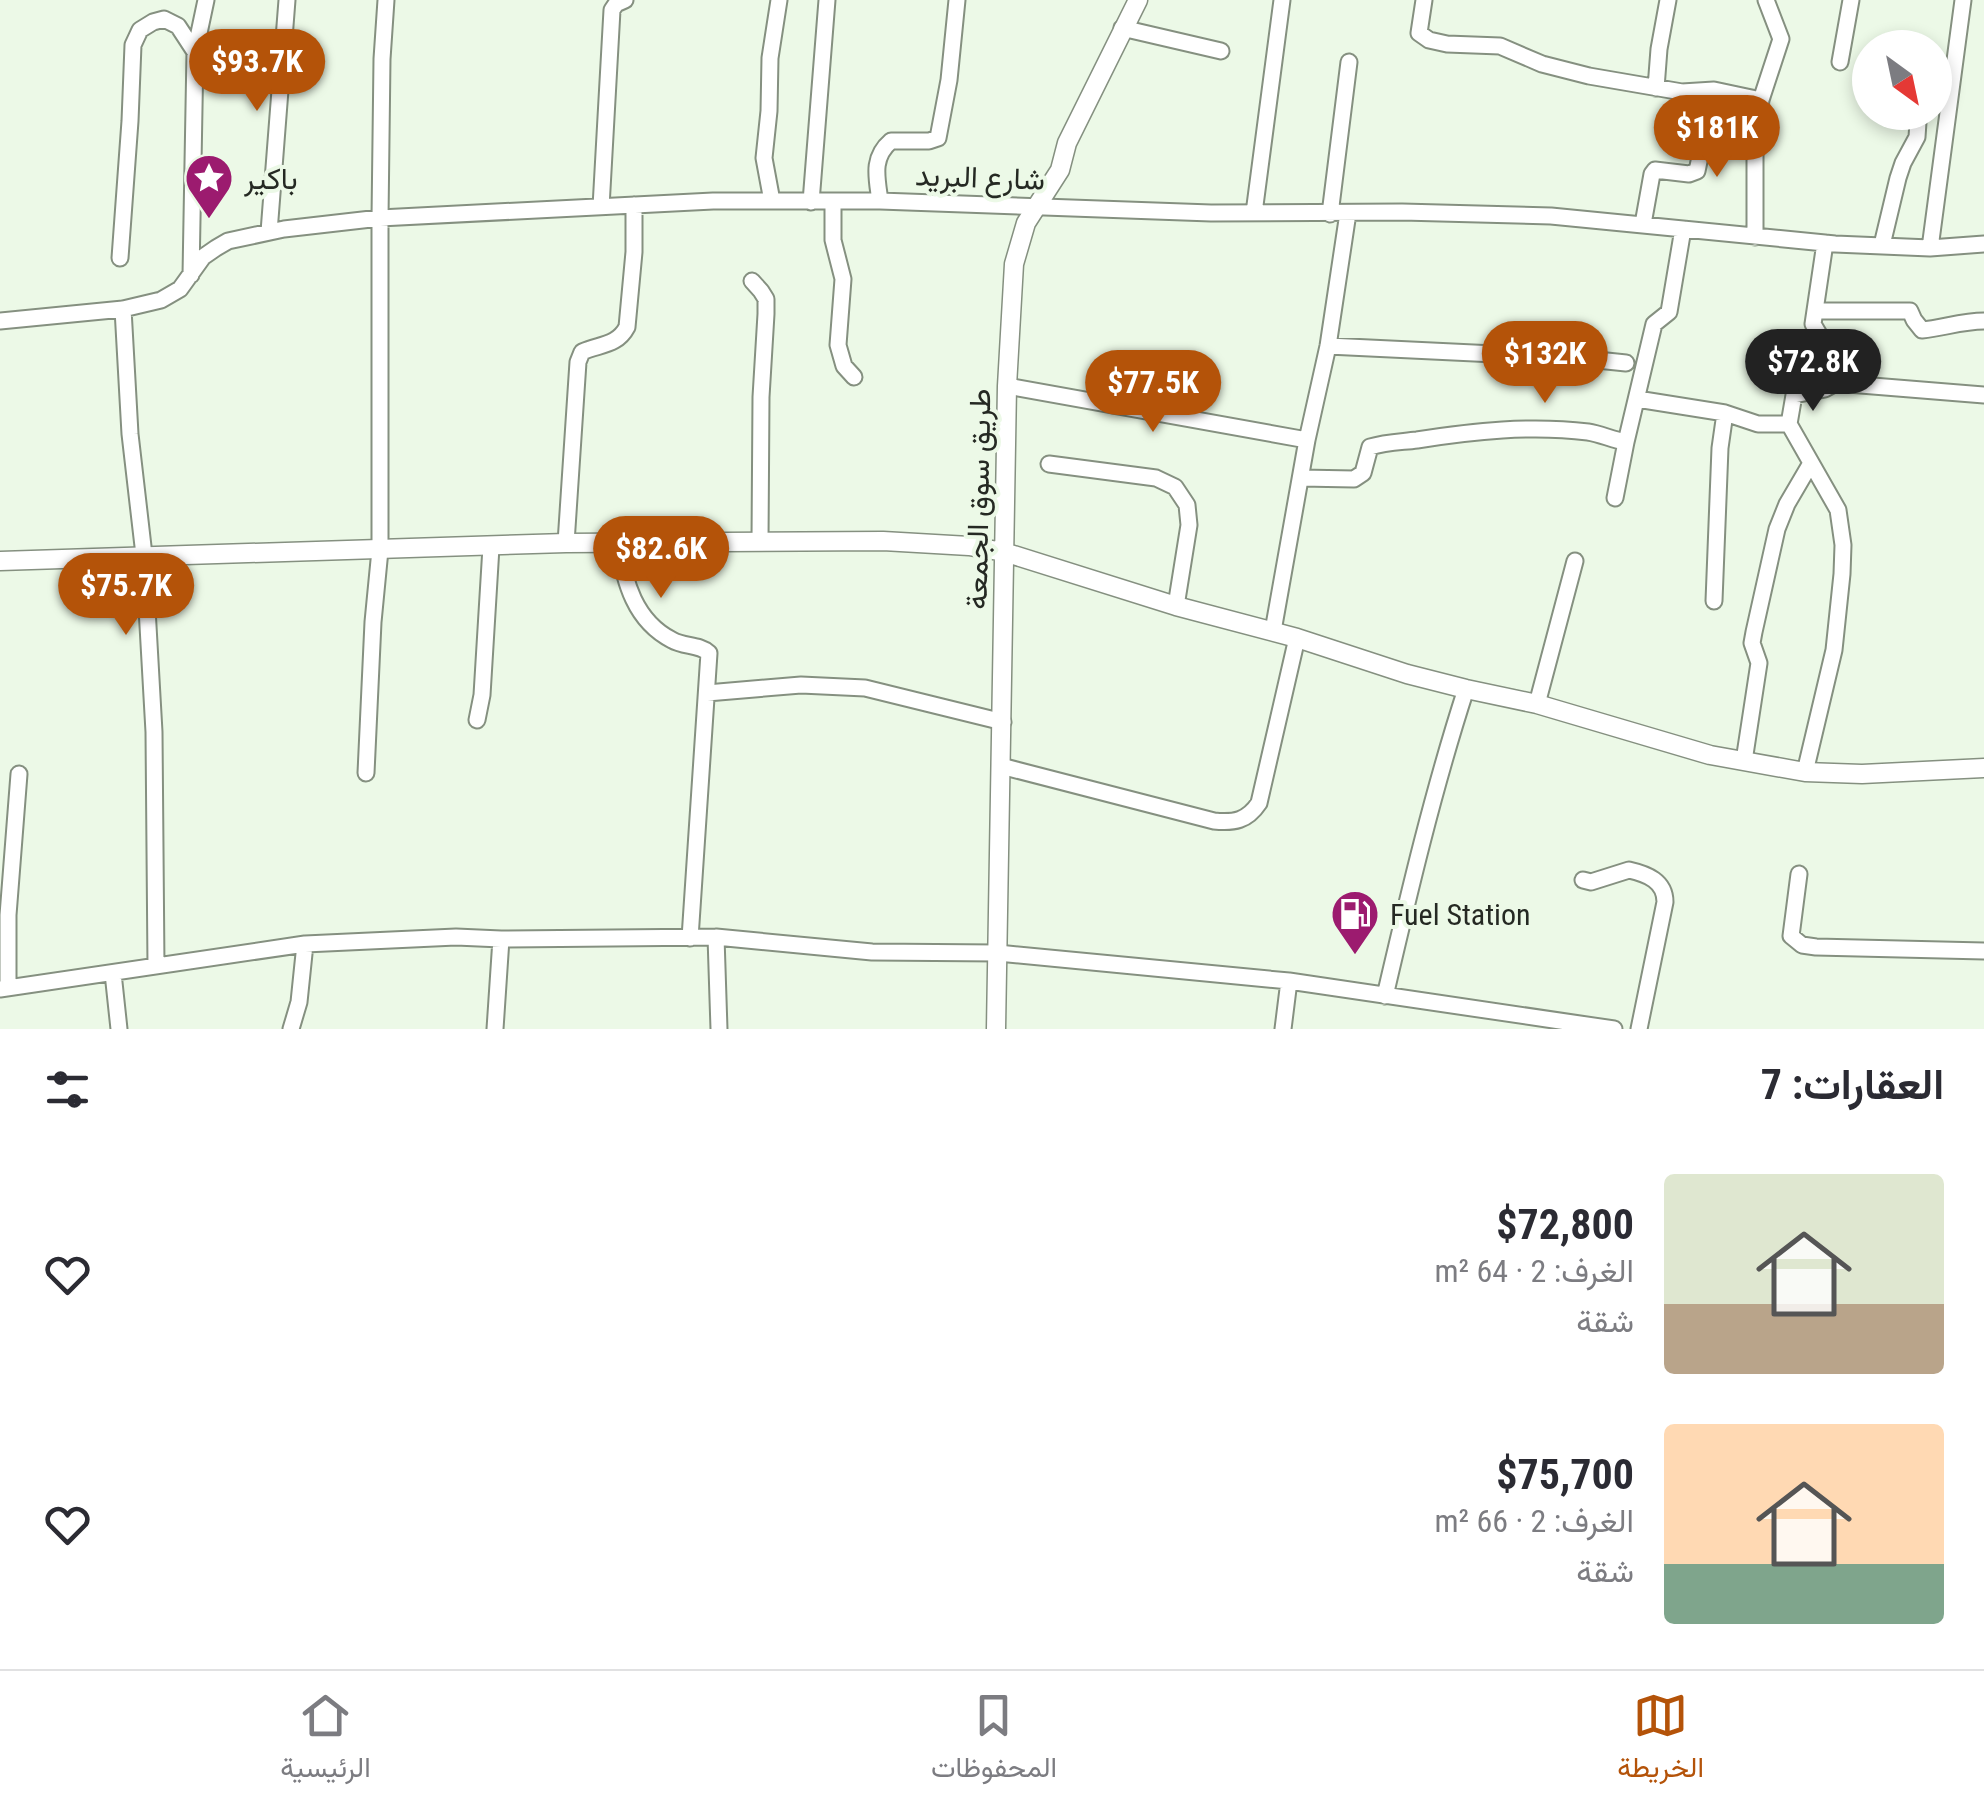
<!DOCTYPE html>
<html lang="ar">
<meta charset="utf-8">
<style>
body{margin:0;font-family:"Roboto Condensed",Vazirmatn,sans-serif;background:#f7f7f7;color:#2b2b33;direction:rtl;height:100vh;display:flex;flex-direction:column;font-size:38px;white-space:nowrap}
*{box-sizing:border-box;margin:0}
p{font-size:32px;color:#7c7c81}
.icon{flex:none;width:55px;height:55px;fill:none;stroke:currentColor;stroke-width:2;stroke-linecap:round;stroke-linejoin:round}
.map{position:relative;height:1029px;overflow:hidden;direction:ltr}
.side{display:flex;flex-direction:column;background:#fff;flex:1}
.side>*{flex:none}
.needle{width:65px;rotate:147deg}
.tools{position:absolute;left:1852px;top:30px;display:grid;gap:20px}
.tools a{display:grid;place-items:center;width:100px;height:100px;border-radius:50%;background:#fff;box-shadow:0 5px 15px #0003;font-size:50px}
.price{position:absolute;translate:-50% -85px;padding:0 22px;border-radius:35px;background:#b45309;color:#fff;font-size:32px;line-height:65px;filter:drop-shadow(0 2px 5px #0008)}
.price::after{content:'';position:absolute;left:50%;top:60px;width:30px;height:22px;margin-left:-15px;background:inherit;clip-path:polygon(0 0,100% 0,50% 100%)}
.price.active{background:#222;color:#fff}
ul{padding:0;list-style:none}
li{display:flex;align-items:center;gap:30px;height:250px;padding:0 40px}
li span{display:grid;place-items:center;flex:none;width:280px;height:200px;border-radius:10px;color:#555}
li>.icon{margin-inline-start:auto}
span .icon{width:120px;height:120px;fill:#fffc;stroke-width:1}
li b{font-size:42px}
h2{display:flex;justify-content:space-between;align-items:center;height:120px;padding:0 40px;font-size:42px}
.dock{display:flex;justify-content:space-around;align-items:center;height:140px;border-top:2px solid #e1e1e2;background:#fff;font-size:28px;color:#7c7c81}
.dock a{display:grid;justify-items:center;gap:5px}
.dock .active{color:#b45309}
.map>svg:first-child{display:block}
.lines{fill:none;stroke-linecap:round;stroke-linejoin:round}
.minor-casing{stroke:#859080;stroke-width:19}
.tertiary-casing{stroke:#859080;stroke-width:21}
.minor{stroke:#fff;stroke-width:15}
.tertiary{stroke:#fff;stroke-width:18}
.labels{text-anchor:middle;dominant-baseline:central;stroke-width:8;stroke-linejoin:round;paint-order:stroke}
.street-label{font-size:30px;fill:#252923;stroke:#ecf9e7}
.poi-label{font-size:30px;fill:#252923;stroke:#ecf9e7;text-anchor:start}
</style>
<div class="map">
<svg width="1984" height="1029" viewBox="0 0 1984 1029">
<rect width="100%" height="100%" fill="#ecf9e7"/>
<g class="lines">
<g class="minor-casing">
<path id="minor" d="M 1424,0 L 1419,33 L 1429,40 L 1447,44 L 1500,46 L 1542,64 L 1589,76 L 1682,92 L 1714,90 L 1761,100
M 1122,28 L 1221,51
M 1840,62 L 1851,0
M 1656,88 L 1659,49 L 1668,0
M 772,201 L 764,158 L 769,111 L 770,58 L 779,0
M 833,201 L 833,240 L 843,279 L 838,345 L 844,366 L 854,377
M 880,201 C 877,178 871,158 891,141 L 929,141 L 938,138 L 949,80 L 957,0
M 811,202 L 827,0
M 601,207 L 612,10 L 616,4 L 625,0
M 1254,213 L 1282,0
M 1330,214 L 1349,62
M 1643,224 L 1652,174 L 1655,170 L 1689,174 L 1697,171 L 1714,90
M 269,232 L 287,0
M 1755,237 L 1755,144 L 1761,100 L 1781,39 L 1766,0
M 1882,245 L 1898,178 L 1903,163 L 1917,137 L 1918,122 L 1915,112
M 1930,248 L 1963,0
M 120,258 L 130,121 L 133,45 L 140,30 L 153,22 L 164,19 L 178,26 L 195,52
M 191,275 L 195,52 L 206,0
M 752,281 L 761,291 L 766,299 L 766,314 L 761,397 L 760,541
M 123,309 L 130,434 L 144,555 L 154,732 L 156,966
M 1816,311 L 1910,311 L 1914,320 L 1922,330 C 1943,328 1962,321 1984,321
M 0,321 L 123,309 L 161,300 L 180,289 L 203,257 L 216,248 L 228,241 L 284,229 L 380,218 L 713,201 L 880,201 L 1211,213 L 1402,212 L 1551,216 L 1835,244 L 1930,248 L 1984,244
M 1328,346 L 1578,358 L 1626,363
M 1836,383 L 1984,395
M 1007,386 L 1307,440
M 1637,399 L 1725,413 L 1758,424 L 1789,424 L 1794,395 L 1825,389 L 1836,383 L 1823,341 L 1813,324 L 1825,243
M 1789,424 L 1838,510 L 1843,545 L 1842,574 L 1834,650 L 1805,772
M 1049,464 L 1156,478 L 1175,487 L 1187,505 L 1189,525 L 1176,606
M 1301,478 L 1354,479 L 1363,473 L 1370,447 C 1386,442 1401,442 1417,440 C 1474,431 1531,425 1588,432 C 1601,434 1613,440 1626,442 L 1654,324 L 1669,312 L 1683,229
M 1615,498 L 1626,442
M 566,543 L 578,362 L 582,352 C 600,344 617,346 627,327 L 634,252 L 634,205
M 619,544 C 624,582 635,621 672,640 C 684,647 699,644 709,653 L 690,938
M 1714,601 L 1720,448 L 1725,413
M 1273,631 L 1307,440 L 1328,346 L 1348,213
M 707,693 L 801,685 L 865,688 L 1003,722
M 1537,704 L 1575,561
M 477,720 L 482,695 L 491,547
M 1744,761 L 1759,663 L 1752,643 L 1754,632 L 1777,529 L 1787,504 L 1811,463
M 1001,766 L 1214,821 C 1234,823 1247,821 1259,803 L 1297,638
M 366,773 L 373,622 L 380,550 L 380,218 L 382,59 L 386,0
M 1799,874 L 1791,936 L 1802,945 L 1816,947 L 1984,951
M 1583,880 L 1591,882 L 1629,870 C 1647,874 1665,881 1665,902 L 1639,1029
M 716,937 L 719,1029
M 113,973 L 119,1029
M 8,988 L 8,915 L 19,774
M 0,989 L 305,944 L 456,937 L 501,939 L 716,937 L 872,952 L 998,953 L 1289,981 L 1614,1029
M 1385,996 C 1409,893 1433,791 1466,689
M 291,1029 L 299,1002 L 305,944
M 495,1029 L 501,939
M 1283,1029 L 1289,981"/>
</g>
<g class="tertiary-casing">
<path id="tertiary" d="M 0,561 L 566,543 L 883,541 L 969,546 L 1004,552 L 1176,606 L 1297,638 L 1407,674 L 1466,689 L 1537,704 L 1710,755 L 1805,772 L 1862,774 L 1984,768
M 996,1029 L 1007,386 L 1014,264 L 1026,223 L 1060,170 L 1067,143 L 1138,0"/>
</g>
<use href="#minor" class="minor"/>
<use href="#tertiary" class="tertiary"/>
</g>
<defs>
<g id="sight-pin" transform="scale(2.5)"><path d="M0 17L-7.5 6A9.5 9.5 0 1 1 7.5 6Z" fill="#9c1b6f" stroke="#ecf9e7"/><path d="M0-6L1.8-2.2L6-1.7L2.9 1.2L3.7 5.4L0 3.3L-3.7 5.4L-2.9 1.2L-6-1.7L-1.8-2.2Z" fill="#fff"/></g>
<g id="fuel-pin" transform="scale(2.5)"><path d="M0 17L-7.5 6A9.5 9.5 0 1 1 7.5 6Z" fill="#9c1b6f" stroke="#ecf9e7"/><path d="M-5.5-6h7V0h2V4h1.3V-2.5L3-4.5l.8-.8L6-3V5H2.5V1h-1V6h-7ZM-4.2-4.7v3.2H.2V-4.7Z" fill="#fff"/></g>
</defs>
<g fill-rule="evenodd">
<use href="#sight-pin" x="209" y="178"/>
<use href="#fuel-pin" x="1355" y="914"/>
</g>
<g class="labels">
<g class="street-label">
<text transform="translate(980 177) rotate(2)">شارع البريد</text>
<text transform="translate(978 499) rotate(-89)">طريق سوق الجمعة</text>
</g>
<g class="poi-label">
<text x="244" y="178">باكير</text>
<text x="1390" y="914">Fuel Station</text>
</g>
</g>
</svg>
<div class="tools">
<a><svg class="needle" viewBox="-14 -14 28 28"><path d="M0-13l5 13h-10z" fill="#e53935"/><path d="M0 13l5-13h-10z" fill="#7c7c81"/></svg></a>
</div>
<b class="price" style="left:257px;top:114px">$93.7K</b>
<b class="price" style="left:1717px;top:180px">$181K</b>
<b class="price" style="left:1545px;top:406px">$132K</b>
<b class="price active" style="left:1813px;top:414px">$72.8K</b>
<b class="price" style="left:1153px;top:435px">$77.5K</b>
<b class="price" style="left:661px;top:601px">$82.6K</b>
<b class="price" style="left:126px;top:638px">$75.7K</b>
</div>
<section class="side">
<h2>العقارات: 7<svg class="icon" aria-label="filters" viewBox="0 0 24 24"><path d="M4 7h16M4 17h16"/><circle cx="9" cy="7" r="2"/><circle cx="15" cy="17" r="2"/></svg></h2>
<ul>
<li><span style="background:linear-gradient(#dfe7d0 65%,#b9a48a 0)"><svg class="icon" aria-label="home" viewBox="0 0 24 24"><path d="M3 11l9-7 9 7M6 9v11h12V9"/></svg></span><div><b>$72,800</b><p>الغرف: 2 · 64 m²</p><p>شقة</p></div><svg class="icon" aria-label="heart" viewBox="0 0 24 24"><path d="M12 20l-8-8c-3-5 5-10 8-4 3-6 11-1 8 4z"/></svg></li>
<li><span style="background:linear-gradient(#ffd9b3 70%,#7fa58c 0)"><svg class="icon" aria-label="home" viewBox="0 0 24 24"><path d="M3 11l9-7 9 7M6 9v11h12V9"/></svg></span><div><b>$75,700</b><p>الغرف: 2 · 66 m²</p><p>شقة</p></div><svg class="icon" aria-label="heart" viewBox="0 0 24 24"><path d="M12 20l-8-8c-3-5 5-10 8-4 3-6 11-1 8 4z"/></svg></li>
</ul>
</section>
<nav class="dock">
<a class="active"><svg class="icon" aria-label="map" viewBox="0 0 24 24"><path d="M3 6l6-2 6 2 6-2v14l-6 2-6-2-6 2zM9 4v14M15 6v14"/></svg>الخريطة</a>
<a><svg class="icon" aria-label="saved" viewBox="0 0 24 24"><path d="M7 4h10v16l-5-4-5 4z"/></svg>المحفوظات</a>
<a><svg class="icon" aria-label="home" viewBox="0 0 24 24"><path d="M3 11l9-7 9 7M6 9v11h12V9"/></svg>الرئيسية</a>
</nav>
